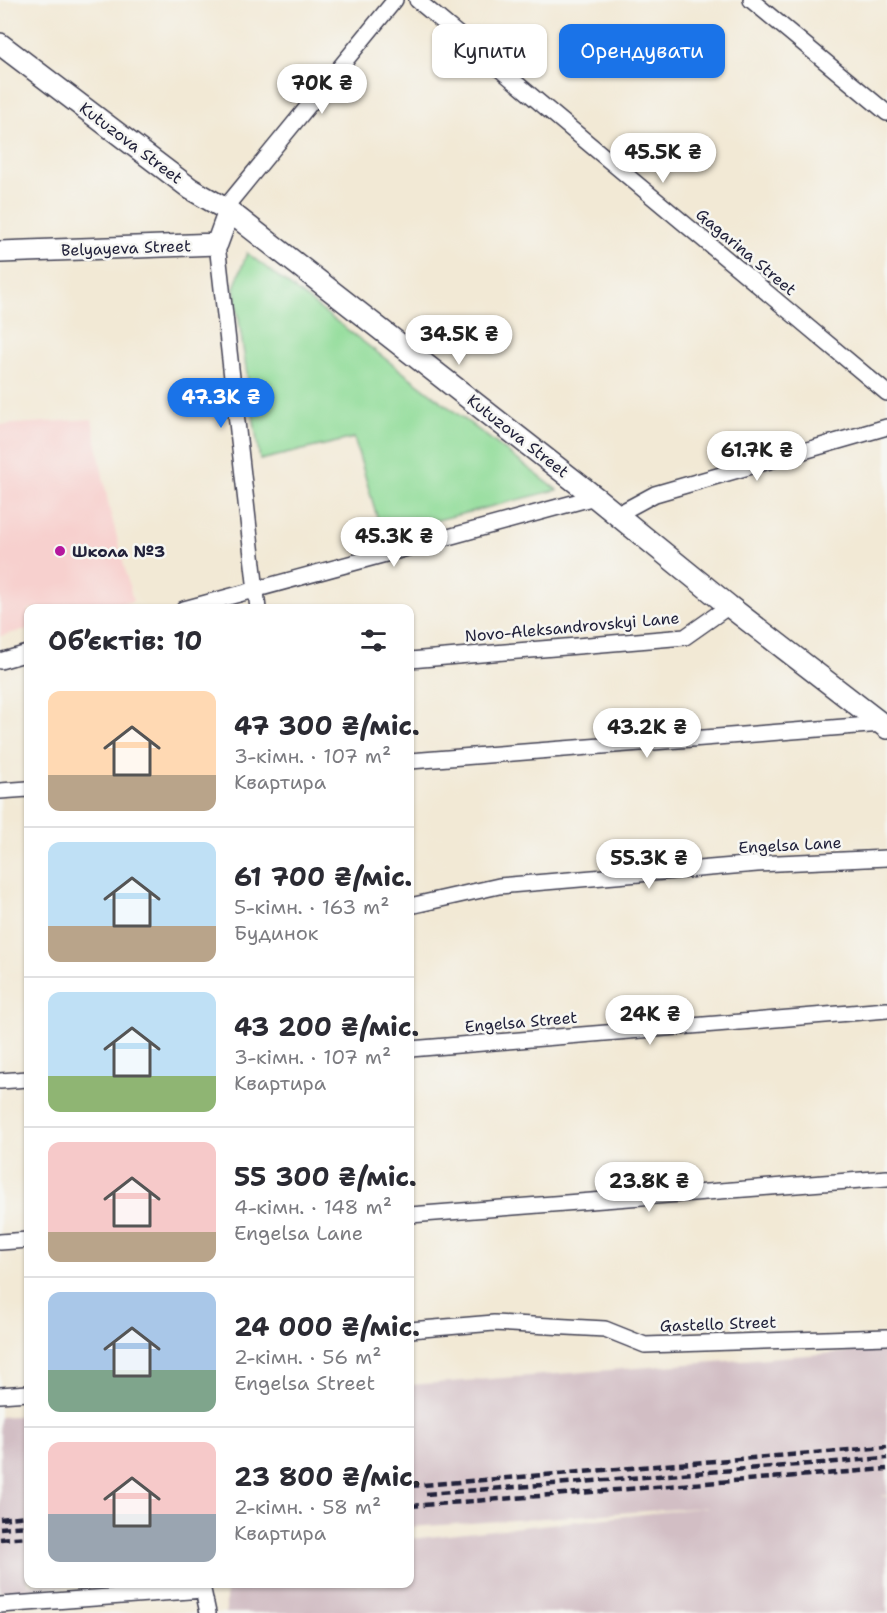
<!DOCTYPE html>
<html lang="uk">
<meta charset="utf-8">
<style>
body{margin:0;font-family:"Shantell Sans",sans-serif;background:#f7f7f7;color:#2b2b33;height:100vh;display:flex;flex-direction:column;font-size:22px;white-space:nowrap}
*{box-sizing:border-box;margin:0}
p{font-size:20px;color:#7c7c81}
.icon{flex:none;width:33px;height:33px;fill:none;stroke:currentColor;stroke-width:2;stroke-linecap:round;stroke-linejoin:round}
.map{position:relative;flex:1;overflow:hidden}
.panel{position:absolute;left:24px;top:604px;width:390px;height:984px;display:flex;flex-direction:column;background:#fff;border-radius:12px;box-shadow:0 2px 4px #0004}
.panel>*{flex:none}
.top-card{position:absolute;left:432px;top:24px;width:364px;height:54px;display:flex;gap:12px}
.price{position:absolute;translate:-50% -51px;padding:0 14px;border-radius:21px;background:#fff;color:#222;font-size:20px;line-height:39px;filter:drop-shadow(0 2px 3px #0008)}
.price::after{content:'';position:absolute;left:50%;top:36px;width:18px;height:14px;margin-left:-9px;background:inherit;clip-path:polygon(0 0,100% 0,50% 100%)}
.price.selected{background:#1a73e8;color:#fff}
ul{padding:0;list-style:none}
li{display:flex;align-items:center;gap:18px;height:150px;padding:0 24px}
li+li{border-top:2px solid #e1e1e2}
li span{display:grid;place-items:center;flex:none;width:168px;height:120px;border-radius:12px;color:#555}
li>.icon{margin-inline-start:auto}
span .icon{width:72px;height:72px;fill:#fffc;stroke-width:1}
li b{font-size:26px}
h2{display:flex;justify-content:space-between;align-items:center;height:72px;padding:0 24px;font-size:26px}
.tag{padding:0 21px;border-radius:12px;background:#fff;box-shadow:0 2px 4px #0004;font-size:21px;line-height:54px}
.tag.selected{background:#1a73e8;color:#fff}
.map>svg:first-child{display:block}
.built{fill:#f7d0ce}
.industrial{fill:#d2bec4}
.green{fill:#90dc98;stroke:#597f6a;stroke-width:1.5}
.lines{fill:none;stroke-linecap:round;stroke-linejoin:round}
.minor-casing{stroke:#414052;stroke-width:18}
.secondary-casing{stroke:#414052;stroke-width:24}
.minor{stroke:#fff;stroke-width:15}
.secondary{stroke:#fff;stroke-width:21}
.rail{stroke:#22223b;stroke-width:4.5;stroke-dasharray:9 4.5;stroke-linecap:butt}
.poi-dot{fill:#b5179e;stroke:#f6f6f2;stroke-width:2}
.labels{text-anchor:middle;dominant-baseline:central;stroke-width:5;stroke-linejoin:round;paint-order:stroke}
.street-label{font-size:16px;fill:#22223b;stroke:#f6f6f2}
.poi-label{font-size:16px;font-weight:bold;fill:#22223b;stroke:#f6f6f2;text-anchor:start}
</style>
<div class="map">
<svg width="887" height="1613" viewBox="0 0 887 1613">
<rect width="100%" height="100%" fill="#f6f6f2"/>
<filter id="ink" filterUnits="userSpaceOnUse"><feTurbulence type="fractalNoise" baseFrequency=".0167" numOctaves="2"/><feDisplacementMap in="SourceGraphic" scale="12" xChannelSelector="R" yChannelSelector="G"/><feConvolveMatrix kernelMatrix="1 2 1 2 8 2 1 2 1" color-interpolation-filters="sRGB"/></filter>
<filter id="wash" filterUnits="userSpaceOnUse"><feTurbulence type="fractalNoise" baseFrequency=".008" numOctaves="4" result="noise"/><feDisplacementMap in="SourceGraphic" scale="24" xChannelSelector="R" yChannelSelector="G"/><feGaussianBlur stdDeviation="1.35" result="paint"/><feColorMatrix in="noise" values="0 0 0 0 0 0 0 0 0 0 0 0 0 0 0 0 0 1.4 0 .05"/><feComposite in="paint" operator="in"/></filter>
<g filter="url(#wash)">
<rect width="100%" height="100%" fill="#f2e9d5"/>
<path class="built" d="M 92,419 L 108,502 L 133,601 L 103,609 L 28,609 L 28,629 L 0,636 L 0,425 Z"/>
<path class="industrial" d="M 887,1349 L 887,1495 L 880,1496 L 887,1497 L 887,1613 L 226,1613 L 226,1584 L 410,1584 L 410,1539 L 709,1507 L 410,1527 L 410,1385 Z
M 28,1415 L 28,1584 L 83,1584 L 0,1592 L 0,1417 Z"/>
<path class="green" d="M 247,253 L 557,490 L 382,534 L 354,438 L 260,460 L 234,288 Z"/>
</g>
<g filter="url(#ink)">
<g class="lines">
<g class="minor-casing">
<path id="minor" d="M 417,0 L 887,393
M 751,0 L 887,113
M 224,209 L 395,0
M 217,244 L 258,609
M 618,514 L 655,494 L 887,427
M 184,609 L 595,497
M 410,660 L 685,637 L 729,606
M 0,661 L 28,653
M 410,761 L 882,724
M 0,791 L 28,789
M 410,906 L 499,886 L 757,864 L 887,858
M 410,1049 L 887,1010
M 0,1081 L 28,1079
M 410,1215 L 887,1178
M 0,1242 L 28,1240
M 410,1330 L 494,1323 L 605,1329 L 645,1345 L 887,1337
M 0,1395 L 28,1393
M 0,1605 L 203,1590 L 208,1613"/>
</g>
<g class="secondary-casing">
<path id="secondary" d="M 0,44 L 191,189 L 229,211 L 595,497 L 729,606 L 887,728
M 0,252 L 217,244 L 229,211"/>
</g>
<use href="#minor" class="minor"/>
<use href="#secondary" class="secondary"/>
<path class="rail" d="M 410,1486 L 887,1447
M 426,1494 L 887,1458
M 410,1506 L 887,1469
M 0,1519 L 28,1516
M 0,1528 L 28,1526
M 0,1539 L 28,1537"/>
</g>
</g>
<circle class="poi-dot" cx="60" cy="551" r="6"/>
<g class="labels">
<g class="street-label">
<text transform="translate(131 143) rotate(37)">Kutuzova Street</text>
<text transform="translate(126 248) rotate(-2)">Belyayeva Street</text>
<text transform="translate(746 252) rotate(40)">Gagarina Street</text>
<text transform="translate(518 436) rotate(38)">Kutuzova Street</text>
<text transform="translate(572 627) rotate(-5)">Novo-Aleksandrovskyi Lane</text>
<text transform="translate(790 845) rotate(-3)">Engelsa Lane</text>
<text transform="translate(521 1022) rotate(-5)">Engelsa Street</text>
<text transform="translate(718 1324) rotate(-2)">Gastello Street</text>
</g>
<g class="poi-label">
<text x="72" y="551">Школа №3</text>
</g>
</g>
</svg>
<b class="price" style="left:322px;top:115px">70K ₴</b>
<b class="price" style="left:663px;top:184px">45.5K ₴</b>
<b class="price" style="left:459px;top:366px">34.5K ₴</b>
<b class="price selected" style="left:221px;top:429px">47.3K ₴</b>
<b class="price" style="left:757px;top:482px">61.7K ₴</b>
<b class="price" style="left:394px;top:568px">45.3K ₴</b>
<b class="price" style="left:647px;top:759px">43.2K ₴</b>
<b class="price" style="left:649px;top:890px">55.3K ₴</b>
<b class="price" style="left:650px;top:1046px">24K ₴</b>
<b class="price" style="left:649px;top:1213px">23.8K ₴</b>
<div class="top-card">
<a class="tag">Купити</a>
<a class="tag selected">Орендувати</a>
</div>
<section class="panel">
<h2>Об’єктів: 10<svg class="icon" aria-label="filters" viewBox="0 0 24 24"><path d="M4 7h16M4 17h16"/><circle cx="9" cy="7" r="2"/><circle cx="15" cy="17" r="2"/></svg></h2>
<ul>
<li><span style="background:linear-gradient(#ffd9b3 70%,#b9a48a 0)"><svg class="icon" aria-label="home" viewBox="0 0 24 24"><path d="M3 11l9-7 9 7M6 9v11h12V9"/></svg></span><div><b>47 300 ₴/міс.</b><p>3-кімн. · 107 m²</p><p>Квартира</p></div></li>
<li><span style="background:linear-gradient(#bfe0f5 70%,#b9a48a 0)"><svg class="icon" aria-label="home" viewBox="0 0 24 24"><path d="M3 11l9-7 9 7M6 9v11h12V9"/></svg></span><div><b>61 700 ₴/міс.</b><p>5-кімн. · 163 m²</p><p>Будинок</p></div></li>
<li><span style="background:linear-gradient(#bfe0f5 70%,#8fb573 0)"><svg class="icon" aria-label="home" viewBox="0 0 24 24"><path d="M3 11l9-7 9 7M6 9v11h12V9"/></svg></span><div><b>43 200 ₴/міс.</b><p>3-кімн. · 107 m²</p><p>Квартира</p></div></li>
<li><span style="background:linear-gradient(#f6c9c9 75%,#b9a48a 0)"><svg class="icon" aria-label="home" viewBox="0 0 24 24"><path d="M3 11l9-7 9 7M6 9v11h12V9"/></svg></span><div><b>55 300 ₴/міс.</b><p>4-кімн. · 148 m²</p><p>Engelsa Lane</p></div></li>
<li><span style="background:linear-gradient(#a9c7e8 65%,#7fa58c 0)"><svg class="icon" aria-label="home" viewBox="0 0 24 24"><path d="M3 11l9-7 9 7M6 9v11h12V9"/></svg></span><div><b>24 000 ₴/міс.</b><p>2-кімн. · 56 m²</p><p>Engelsa Street</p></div></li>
<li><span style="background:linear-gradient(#f6c9c9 60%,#9aa5b1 0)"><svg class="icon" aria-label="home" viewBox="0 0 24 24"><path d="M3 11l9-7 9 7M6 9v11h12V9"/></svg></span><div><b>23 800 ₴/міс.</b><p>2-кімн. · 58 m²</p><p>Квартира</p></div></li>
</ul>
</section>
</div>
